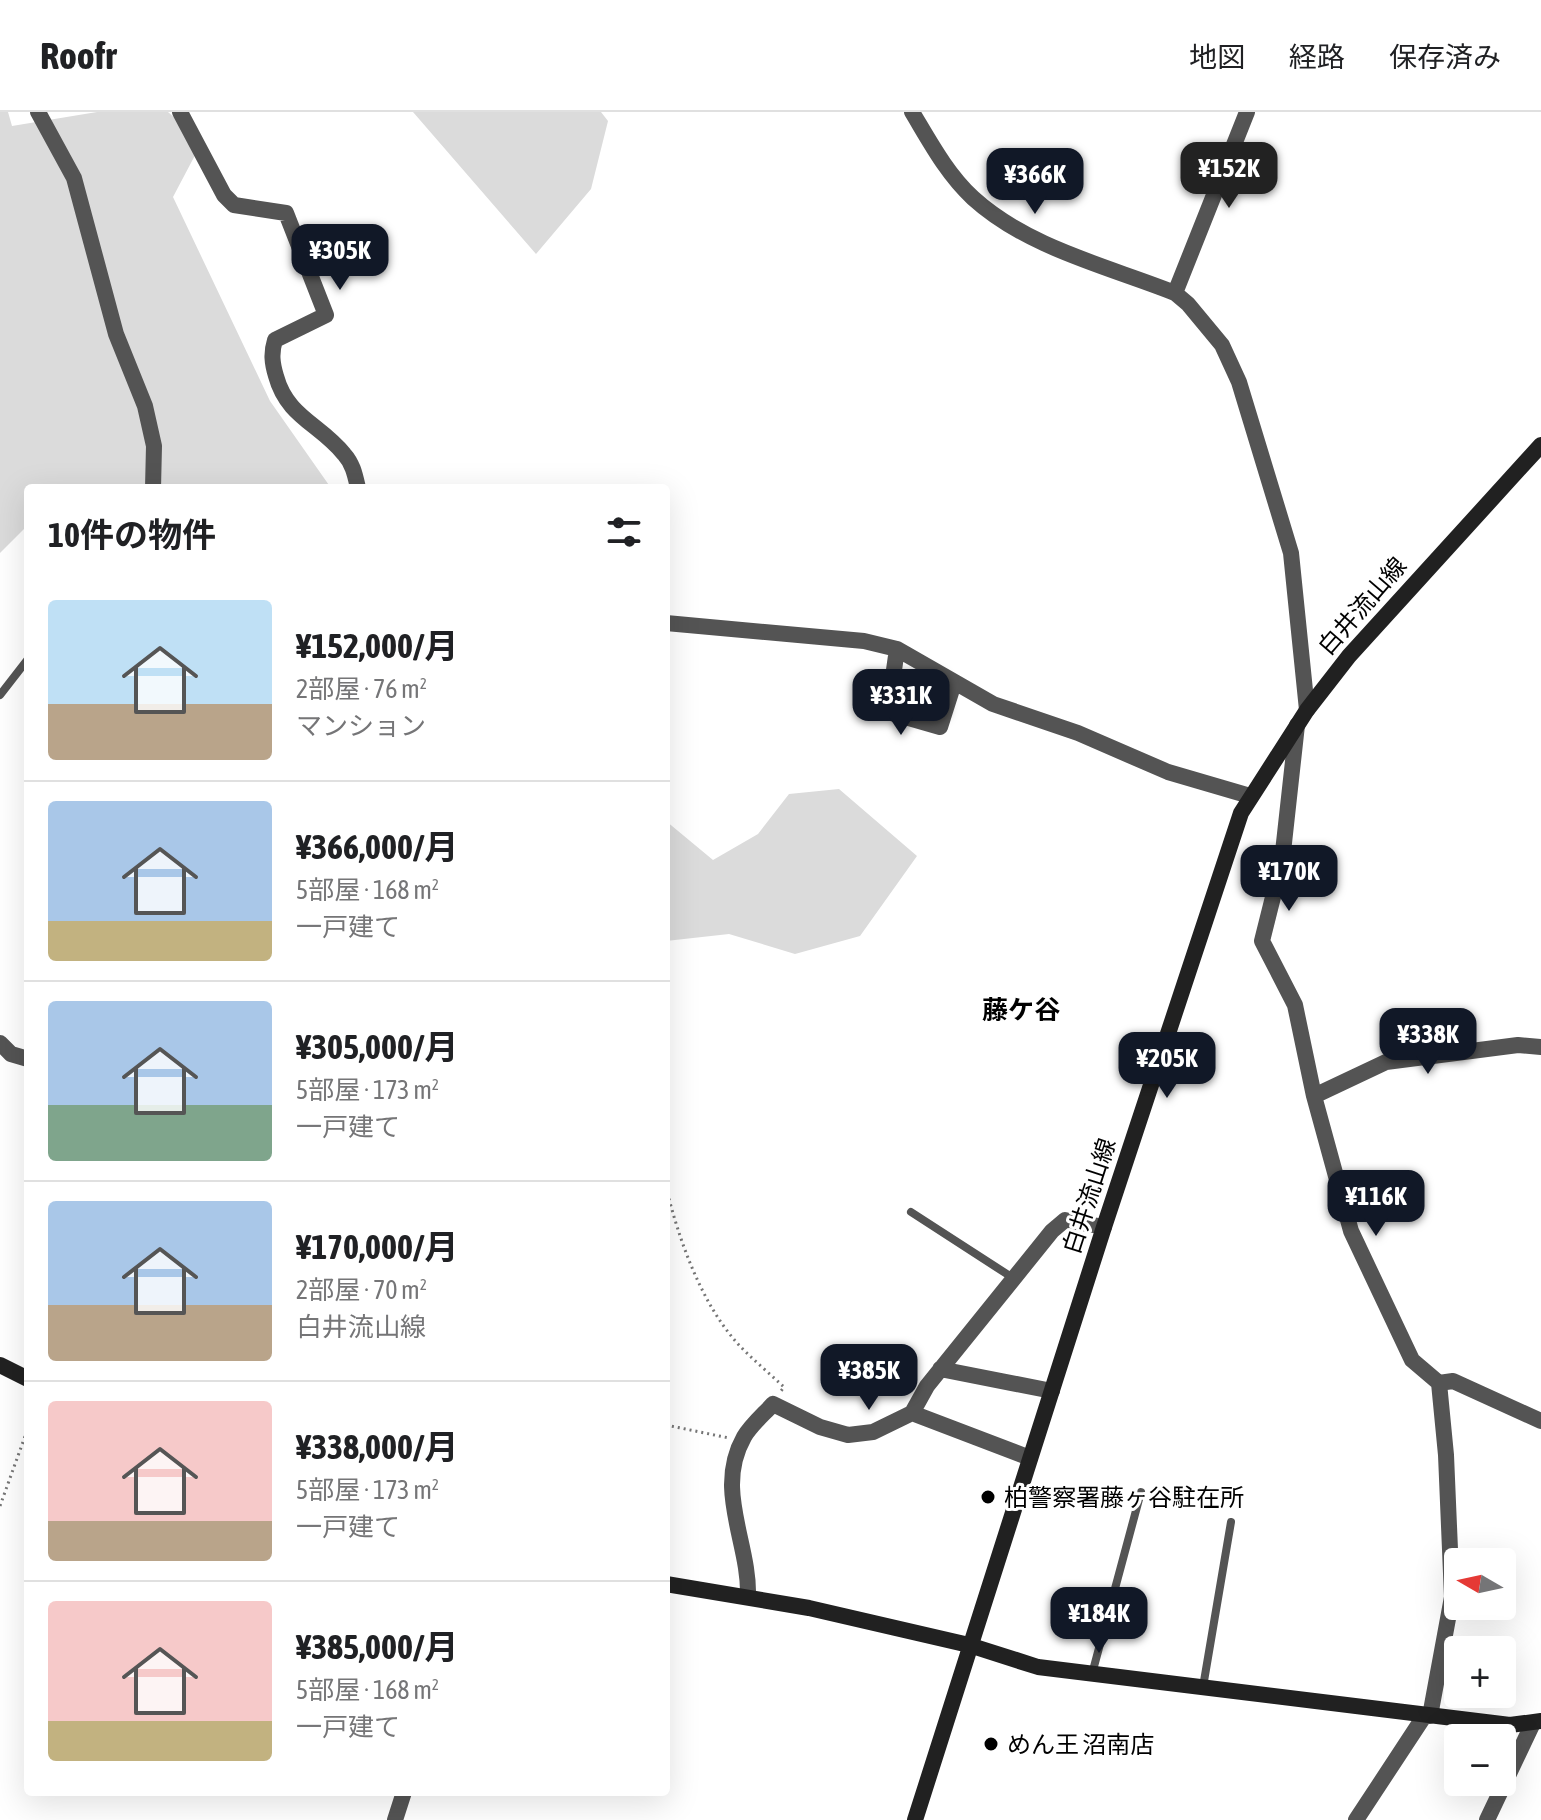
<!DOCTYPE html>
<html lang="ja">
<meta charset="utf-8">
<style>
body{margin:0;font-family:"Asap Condensed","Noto Sans JP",sans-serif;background:#f2f2f2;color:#202124;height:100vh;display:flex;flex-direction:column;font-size:30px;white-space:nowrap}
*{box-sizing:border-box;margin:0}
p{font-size:26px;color:#757577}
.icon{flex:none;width:44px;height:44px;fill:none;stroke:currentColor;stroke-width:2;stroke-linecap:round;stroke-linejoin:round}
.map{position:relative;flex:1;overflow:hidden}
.side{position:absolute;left:24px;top:372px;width:646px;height:1312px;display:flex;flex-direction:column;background:#fff;border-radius:8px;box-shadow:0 8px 32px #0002}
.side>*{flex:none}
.needle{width:52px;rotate:279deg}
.buttons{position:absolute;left:1444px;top:1436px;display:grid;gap:16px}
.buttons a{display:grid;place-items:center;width:72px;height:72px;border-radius:8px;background:#fff;box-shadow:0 8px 32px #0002;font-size:40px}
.price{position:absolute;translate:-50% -68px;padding:0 18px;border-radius:16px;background:#111827;color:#fff;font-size:26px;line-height:52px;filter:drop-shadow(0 2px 4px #0008)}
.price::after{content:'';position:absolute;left:50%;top:48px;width:24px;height:18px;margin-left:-12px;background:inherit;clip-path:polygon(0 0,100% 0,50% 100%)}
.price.on{background:#222;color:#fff}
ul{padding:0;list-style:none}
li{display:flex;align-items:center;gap:24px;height:200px;padding:0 24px}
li+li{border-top:2px solid #e0e0e0}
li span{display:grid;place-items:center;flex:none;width:224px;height:160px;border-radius:8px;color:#555}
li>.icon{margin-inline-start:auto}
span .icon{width:96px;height:96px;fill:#fffc;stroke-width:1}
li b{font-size:34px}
h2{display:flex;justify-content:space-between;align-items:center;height:96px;padding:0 24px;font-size:34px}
header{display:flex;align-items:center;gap:48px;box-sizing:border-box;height:112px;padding:0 40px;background:#fff;border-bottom:2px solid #e0e0e0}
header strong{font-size:38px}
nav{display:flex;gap:44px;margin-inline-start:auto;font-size:28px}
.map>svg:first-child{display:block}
.green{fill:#dbdbdb}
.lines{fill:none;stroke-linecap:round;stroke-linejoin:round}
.path{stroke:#767676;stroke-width:3;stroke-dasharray:2 4;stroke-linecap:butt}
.lane{stroke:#545454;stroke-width:8}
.street{stroke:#545454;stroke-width:16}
.secondary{stroke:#212121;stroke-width:16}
.poi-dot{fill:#000;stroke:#fff;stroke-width:3}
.labels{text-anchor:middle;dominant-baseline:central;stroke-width:6;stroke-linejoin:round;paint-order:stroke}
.street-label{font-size:24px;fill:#000;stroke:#fff}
.poi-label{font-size:24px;fill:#000;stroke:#fff;text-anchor:start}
.neighbourhood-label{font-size:26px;font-weight:bold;fill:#000;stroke:#fff}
</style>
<header>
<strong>Roofr</strong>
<nav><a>地図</a><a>経路</a><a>保存済み</a></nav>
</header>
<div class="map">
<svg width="1541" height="1708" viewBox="0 0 1541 1708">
<rect width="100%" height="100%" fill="#fff"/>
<path class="green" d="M 0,0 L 8,0 L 12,14 L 97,0 L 168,0 L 202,30 L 173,85 L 270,289 L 331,376 L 28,376 L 28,413 L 0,441 Z
M 413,0 L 601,0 L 608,9 L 591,77 L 536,142 Z
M 839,677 L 917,744 L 860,824 L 795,842 L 729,822 L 666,829 L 666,709 L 713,748 L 758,722 L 789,682 Z"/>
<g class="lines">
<path class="path" d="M 666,1075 C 679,1128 701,1191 738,1232 C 752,1247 769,1261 784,1275 L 781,1279
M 666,1313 L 729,1326
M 0,1394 L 28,1316"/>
<path class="lane" d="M 0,583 L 28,547
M 911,1100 L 1013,1166
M 1092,1562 L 1141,1380
M 1203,1575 L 1231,1410"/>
<path class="street" d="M 38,0 L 74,66 L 116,222 L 145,294 L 154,334 L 153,376
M 180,0 L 224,83 L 234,93 L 286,101 L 326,203 L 275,228 C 271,241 272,251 276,264 C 287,305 320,312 344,342 C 353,352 355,363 358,376
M 912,0 C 930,30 947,62 973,86 C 1028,136 1107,154 1175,181 L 1188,192 L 1222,233 L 1239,270 L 1291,441 L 1307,598
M 1175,181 L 1247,0
M 666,511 L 864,529 L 897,537 L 993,592 L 1078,621 L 1168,660 L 1250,684
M 897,537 L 888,600 L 940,615 L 954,571
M 1297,613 L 1282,749 L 1262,829 L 1295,893 L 1314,984 L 1351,1119 L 1412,1248 L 1439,1271 L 1446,1343 L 1452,1485 L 1430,1604
M 0,931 L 11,942 L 28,947
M 1314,984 L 1386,950 L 1518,933 L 1541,935
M 940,1257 L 1052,1279
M 1439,1271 L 1453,1269 L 1541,1309
M 912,1301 L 1030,1346
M 748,1485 C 750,1431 714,1378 744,1325 C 751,1313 763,1303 773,1292 L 820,1315 L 848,1323 L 873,1320 L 912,1301 L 927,1274 L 1052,1119 L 1065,1108 L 1104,1115
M 395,1708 L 404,1680
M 1356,1708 L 1425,1603
M 1487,1708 L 1533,1611"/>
<path class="secondary" d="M 0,1253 L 28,1267
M 666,1472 L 809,1496 L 969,1533 L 1038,1555 L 1510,1613 L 1541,1609
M 915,1708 L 1104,1115 L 1241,701 L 1307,598 L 1349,544 L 1541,333"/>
</g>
<g class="poi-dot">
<circle cx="988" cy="1385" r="8"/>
<circle cx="991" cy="1632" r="8"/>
</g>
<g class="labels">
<g class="street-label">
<text transform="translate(1362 494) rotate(-49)">白井流山線</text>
<text transform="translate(1089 1084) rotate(-72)">白井流山線</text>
</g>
<g class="poi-label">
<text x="1004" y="1385">柏警察署藤ヶ谷駐在所</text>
<text x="1007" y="1632">めん王 沼南店</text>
</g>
<g class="neighbourhood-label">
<text x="1021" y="898">藤ケ谷</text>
</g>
</g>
</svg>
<div class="buttons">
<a><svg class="needle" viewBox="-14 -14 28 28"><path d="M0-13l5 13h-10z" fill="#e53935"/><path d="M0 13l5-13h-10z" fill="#757577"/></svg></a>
<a>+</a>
<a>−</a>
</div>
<b class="price on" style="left:1229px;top:98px">¥152K</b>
<b class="price" style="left:1035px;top:104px">¥366K</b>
<b class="price" style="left:340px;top:180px">¥305K</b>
<b class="price" style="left:901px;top:625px">¥331K</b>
<b class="price" style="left:1289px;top:801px">¥170K</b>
<b class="price" style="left:1428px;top:964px">¥338K</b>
<b class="price" style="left:1167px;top:988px">¥205K</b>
<b class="price" style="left:1376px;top:1126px">¥116K</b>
<b class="price" style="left:869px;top:1300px">¥385K</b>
<b class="price" style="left:1099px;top:1543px">¥184K</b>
<section class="side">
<h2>10件の物件<svg class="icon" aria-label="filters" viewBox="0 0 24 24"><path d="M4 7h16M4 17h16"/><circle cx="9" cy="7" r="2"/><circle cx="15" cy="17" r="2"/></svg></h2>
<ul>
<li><span style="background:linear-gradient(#bfe0f5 65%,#b9a48a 0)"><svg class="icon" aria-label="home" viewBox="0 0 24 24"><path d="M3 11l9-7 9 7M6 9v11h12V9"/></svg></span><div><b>¥152,000/月</b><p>2部屋 · 76 m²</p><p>マンション</p></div></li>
<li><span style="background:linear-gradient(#a9c7e8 75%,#c2b280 0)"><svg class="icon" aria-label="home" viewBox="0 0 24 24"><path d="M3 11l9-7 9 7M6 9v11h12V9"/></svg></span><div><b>¥366,000/月</b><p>5部屋 · 168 m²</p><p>一戸建て</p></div></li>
<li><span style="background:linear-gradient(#a9c7e8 65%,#7fa58c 0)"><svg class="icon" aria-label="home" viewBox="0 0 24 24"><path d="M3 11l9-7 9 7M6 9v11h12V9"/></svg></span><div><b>¥305,000/月</b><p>5部屋 · 173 m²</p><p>一戸建て</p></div></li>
<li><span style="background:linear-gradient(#a9c7e8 65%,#b9a48a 0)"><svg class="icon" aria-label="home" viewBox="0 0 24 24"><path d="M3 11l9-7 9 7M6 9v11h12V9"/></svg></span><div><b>¥170,000/月</b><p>2部屋 · 70 m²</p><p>白井流山線</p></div></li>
<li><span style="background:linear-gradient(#f6c9c9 75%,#b9a48a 0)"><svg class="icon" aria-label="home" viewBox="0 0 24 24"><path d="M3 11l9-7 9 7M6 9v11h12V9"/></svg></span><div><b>¥338,000/月</b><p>5部屋 · 173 m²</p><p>一戸建て</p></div></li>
<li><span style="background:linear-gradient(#f6c9c9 75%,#c2b280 0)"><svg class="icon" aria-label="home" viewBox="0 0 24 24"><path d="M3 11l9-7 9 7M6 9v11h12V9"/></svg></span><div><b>¥385,000/月</b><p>5部屋 · 168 m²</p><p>一戸建て</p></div></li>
</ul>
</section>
</div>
